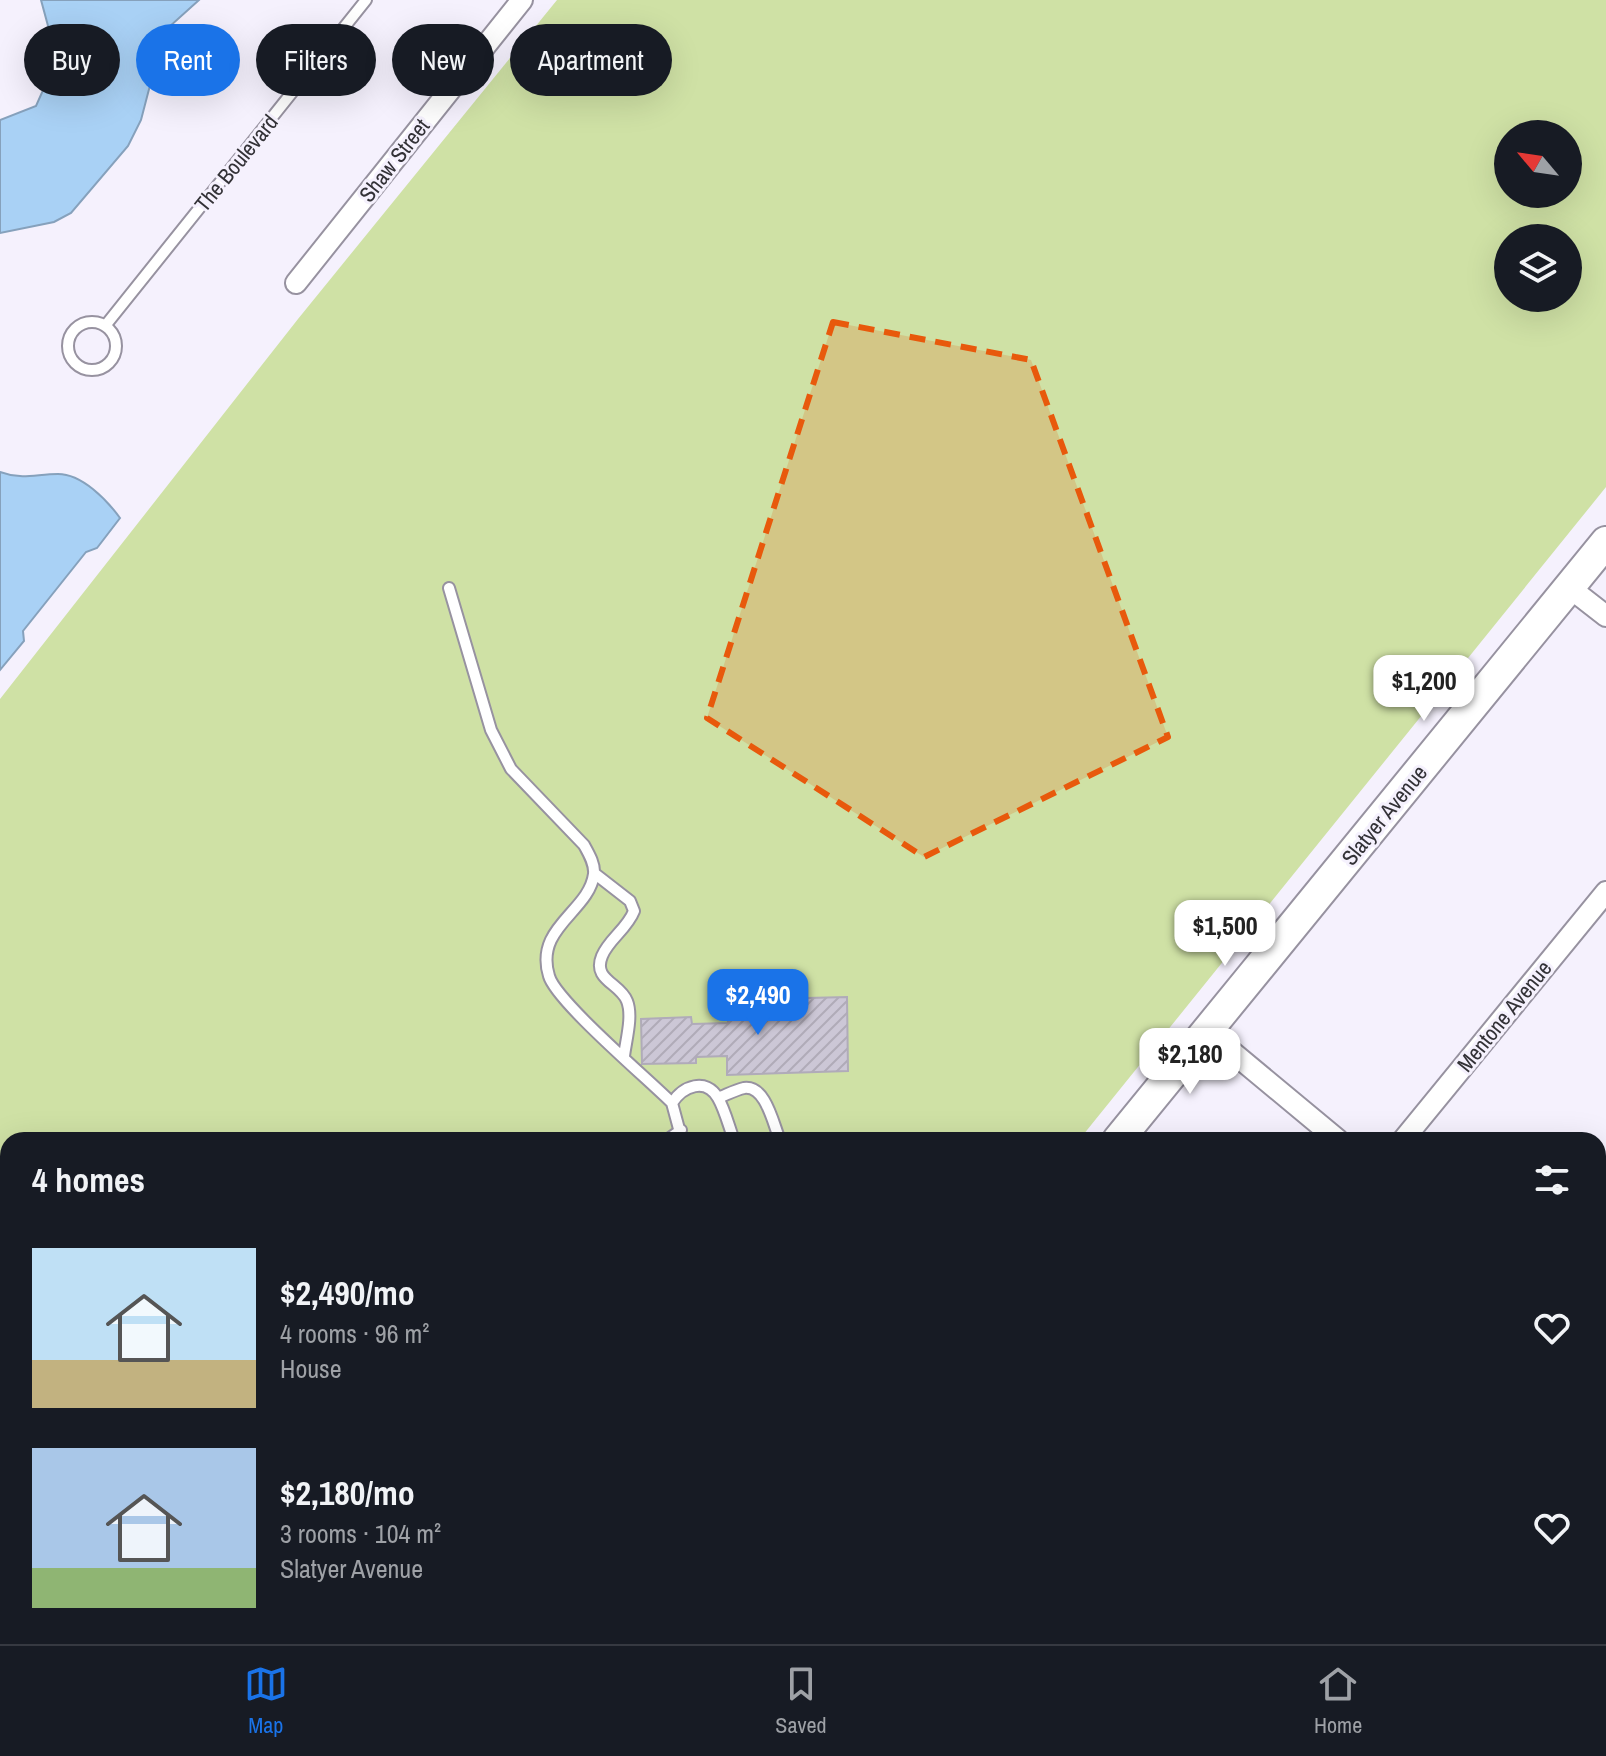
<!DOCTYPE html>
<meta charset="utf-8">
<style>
body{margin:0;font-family:"Archivo Narrow",sans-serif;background:#242831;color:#f1f3f6;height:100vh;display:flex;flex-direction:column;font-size:30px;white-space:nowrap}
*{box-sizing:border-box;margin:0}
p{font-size:26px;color:#9ea1a6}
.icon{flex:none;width:44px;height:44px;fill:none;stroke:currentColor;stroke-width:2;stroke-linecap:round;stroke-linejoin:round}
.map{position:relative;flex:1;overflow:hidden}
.side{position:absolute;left:0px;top:1132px;width:1606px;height:512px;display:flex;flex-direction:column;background:#171b24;border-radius:24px 24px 0 0;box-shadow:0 8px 32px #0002}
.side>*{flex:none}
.guide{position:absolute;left:24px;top:24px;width:800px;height:72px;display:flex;gap:16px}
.needle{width:52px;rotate:299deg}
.fabs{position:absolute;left:1494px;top:120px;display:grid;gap:16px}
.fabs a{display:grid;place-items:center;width:88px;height:88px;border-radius:50%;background:#171b24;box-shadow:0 8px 32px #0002;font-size:40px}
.price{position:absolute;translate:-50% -68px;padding:0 18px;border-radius:16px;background:#fff;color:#222;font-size:26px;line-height:52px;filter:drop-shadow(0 2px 4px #0008)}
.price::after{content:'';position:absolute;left:50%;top:48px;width:24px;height:18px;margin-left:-12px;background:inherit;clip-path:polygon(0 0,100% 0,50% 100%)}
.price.current{background:#1a73e8;color:#fff}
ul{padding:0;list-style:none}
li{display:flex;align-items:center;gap:24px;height:200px;padding:0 32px}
li span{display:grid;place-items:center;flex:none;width:224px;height:160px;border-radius:0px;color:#555}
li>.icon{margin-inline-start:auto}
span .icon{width:96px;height:96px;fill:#fffc;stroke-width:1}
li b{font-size:34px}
h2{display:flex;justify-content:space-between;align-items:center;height:96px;padding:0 32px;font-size:34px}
.tag{padding:0 28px;border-radius:36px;background:#171b24;box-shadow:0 8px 32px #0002;font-size:28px;line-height:72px}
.tag.current{background:#1a73e8;color:#fff}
.tab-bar{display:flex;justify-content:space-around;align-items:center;height:112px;border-top:2px solid #363941;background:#171b24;font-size:22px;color:#9ea1a6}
.tab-bar a{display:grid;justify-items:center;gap:4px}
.tab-bar .current{color:#1a73e8}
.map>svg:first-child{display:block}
.grass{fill:#cfe1a5;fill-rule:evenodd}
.water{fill:#a9d1f5;stroke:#86a1bc;stroke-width:2}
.building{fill:url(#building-hatch);stroke:#b0abb9;stroke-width:2}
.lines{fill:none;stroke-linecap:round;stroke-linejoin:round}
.service-casing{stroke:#9792a0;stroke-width:14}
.minor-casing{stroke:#9792a0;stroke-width:24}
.secondary-casing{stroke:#9792a0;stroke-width:34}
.service{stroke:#fff;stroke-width:10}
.minor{stroke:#fff;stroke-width:20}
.secondary{stroke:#fff;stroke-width:30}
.marked{fill:#e8590c;fill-opacity:0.2;stroke:#e8590c;stroke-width:6;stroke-dasharray:16 10;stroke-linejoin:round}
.labels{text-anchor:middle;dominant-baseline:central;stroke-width:6;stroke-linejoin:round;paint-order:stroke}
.street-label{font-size:22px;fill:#333237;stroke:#f5f1fd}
</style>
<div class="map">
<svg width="1606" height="1644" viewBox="0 0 1606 1644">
<defs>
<pattern id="building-hatch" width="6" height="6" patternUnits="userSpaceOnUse" patternTransform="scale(2)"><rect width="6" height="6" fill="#ccc7d6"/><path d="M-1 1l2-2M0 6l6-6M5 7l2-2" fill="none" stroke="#b0abb8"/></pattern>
</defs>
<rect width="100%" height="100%" fill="#f5f1fd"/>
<path class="grass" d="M 557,0 L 1606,0 L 1606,487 L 1079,1140 L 8,1140 L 8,1636 L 679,1636 L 673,1644 L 4,1644 L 0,1641 L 0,699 L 298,319 ZM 1508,134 L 1568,134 L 1568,194 L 1508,194 ZM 1508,238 L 1568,238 L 1568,298 L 1508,298 Z"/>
<path class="water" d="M 41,0 L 199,0 L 169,27 L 154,70 L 141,120 L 128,146 L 71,213 L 54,222 L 0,233 L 0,120 L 36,106 L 57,59 Z
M 0,472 C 21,480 36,474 58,474 C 82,474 107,500 120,518 L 97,548 L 86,552 L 23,631 L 24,641 L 0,670 Z"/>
<path class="building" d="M 847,997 L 848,1071 L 727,1075 L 727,1056 L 696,1057 L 696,1063 L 642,1064 L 641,1019 L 691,1017 L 692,1024 L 728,1023 L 727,1000 Z"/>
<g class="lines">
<g class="service-casing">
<path id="service" d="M68 346a24 24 0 1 1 48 0a24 24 0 1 1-48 0Z
M 105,326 L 366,0
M 449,588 L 491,730 L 511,769 L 584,845 C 589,854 595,864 594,874 C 589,912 534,927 549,976 C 556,1001 648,1079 672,1103
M 594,873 L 630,901 L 634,911 C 627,929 609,939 602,956 C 592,980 620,983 627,1001 C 633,1016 626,1040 624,1056
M 718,1098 C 726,1095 735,1090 744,1088 C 766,1085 773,1124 780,1140
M 667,1140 L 681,1130
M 682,1140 L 672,1103 C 683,1086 706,1077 718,1098 C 725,1110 729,1127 734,1140
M 1133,1639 L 1139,1644
M 1246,1644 L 1249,1636"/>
</g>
<g class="minor-casing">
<path id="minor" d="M 296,283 L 522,0
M 1579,595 L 1606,616
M 1208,1032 L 1338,1140
M 1403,1140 L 1606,892
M 1598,1232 L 1606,1222
M 1598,1354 L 1606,1360
M 1598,1473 L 1606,1463
M 937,1636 L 947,1644
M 725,1644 L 729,1636
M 980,1644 L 987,1636
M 1457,1644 L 1464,1636"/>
</g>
<g class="secondary-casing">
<path id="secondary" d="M 1118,1140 L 1606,542
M 702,1644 L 709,1636"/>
</g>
<use href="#service" class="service"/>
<use href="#minor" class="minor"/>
<use href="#secondary" class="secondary"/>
</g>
<path class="marked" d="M 833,322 L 1031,360 L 1168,737 L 924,857 L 707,718 Z"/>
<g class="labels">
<g class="street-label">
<text transform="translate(394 160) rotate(-52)">Shaw Street</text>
<text transform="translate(236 163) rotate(-51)">The Boulevard</text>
<text transform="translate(1384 815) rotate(-51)">Slatyer Avenue</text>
<text transform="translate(1504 1016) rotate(-51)">Mentone Avenue</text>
</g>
</g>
</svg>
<div class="fabs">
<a><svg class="needle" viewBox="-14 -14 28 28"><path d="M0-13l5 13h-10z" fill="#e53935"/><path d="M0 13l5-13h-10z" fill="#9ea1a6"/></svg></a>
<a><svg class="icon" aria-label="layers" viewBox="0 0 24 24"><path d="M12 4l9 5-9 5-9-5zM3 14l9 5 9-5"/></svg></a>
</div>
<b class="price" style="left:1424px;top:723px">$1,200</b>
<b class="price" style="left:1225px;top:968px">$1,500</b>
<b class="price current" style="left:758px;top:1037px">$2,490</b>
<b class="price" style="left:1190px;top:1096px">$2,180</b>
<div class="guide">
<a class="tag">Buy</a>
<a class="tag current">Rent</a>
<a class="tag">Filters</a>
<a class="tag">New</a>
<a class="tag">Apartment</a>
</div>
<section class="side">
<h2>4 homes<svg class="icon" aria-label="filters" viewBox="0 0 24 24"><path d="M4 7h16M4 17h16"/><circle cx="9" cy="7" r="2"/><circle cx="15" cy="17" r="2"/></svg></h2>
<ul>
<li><span style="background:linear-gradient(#bfe0f5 70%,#c2b280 0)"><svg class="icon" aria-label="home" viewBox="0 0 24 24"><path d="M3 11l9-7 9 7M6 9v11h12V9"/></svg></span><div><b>$2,490/mo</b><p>4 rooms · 96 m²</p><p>House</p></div><svg class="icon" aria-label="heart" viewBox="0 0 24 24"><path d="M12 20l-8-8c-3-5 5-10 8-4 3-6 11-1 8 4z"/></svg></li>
<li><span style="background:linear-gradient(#a9c7e8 75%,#8fb573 0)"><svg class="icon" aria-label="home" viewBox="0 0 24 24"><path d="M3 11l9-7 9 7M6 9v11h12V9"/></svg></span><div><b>$2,180/mo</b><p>3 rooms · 104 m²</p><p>Slatyer Avenue</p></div><svg class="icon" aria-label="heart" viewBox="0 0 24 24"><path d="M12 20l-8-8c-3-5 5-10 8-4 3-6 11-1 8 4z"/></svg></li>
</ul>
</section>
</div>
<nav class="tab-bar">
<a class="current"><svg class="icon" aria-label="map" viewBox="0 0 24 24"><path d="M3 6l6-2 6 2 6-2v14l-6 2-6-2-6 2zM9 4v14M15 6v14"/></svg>Map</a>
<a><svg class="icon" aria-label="saved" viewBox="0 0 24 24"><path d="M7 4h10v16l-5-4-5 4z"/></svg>Saved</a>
<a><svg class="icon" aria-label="home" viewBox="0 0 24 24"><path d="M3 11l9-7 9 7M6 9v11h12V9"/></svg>Home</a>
</nav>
